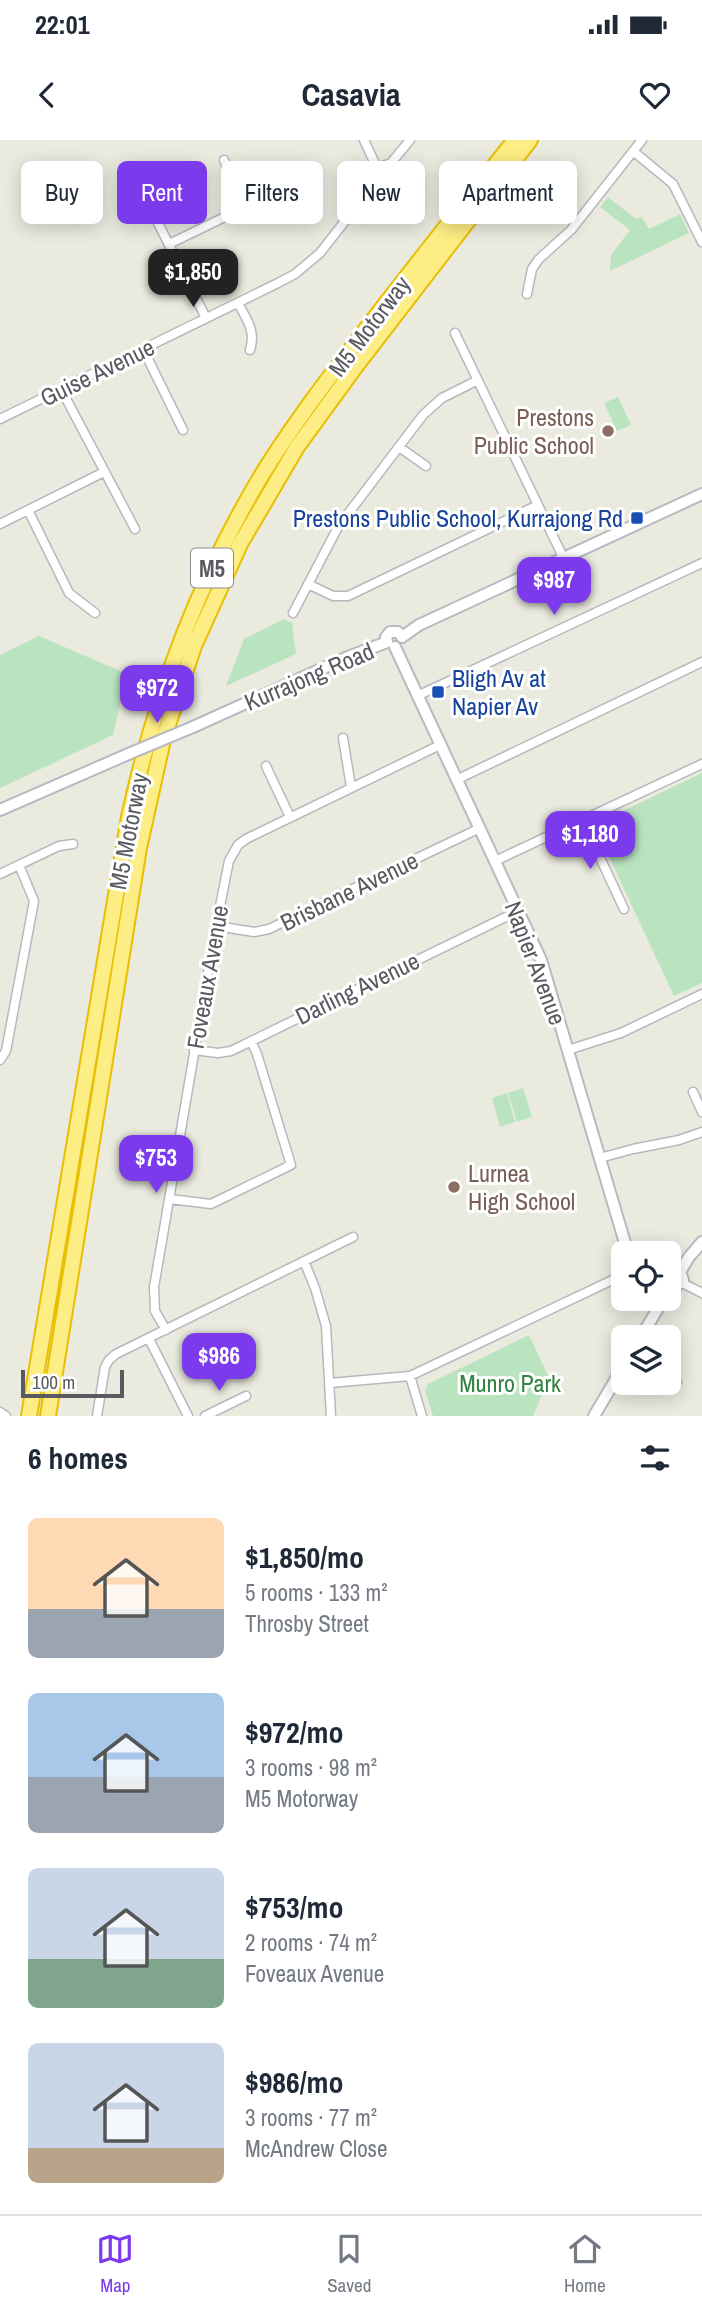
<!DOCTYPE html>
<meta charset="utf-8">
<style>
body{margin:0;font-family:"Archivo Narrow",sans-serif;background:#f2f2f3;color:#1f2937;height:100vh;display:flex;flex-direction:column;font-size:26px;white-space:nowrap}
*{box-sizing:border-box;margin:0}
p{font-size:23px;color:#747a83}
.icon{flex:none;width:38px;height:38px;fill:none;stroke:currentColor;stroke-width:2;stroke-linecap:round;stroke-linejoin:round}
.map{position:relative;height:1276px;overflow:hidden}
.details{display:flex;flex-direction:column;background:#fff;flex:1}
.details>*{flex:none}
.banner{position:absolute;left:21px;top:21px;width:662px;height:63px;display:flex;gap:14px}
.controls{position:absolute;left:611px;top:1101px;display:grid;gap:14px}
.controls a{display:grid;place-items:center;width:70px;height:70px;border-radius:10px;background:#fff;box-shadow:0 4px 18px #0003;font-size:35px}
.scale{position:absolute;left:21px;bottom:18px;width:103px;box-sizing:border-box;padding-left:7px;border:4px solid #585a60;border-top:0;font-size:19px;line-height:24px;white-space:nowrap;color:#585a60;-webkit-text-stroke:5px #fff;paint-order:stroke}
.price{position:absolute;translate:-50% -60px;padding:0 16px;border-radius:14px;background:#7c3aed;color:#fff;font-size:23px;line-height:46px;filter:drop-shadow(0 2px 4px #0008)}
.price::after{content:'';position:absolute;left:50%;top:42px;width:21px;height:16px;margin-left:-10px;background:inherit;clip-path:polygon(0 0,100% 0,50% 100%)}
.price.selected{background:#222;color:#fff}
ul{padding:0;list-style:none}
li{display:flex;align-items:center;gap:21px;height:175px;padding:0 28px}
li span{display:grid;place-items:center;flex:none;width:196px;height:140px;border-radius:10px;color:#555}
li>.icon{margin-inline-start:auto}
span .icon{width:84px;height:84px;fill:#fffc;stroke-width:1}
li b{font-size:30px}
h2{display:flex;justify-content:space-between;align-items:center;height:84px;padding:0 28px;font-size:30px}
.chip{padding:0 24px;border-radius:10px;background:#fff;box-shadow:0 4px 18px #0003;font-size:24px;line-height:63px}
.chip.selected{background:#7c3aed;color:#fff}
.status{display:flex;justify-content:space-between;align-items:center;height:49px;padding:0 35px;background:#fff;direction:ltr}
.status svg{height:19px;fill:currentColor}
header{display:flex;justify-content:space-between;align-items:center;height:91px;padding:0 28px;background:#fff;font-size:32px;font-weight:700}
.tab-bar{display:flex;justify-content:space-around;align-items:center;height:98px;border-top:2px solid #e0e1e3;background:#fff;font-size:19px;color:#747a83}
.tab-bar a{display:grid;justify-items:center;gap:4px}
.tab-bar .selected{color:#7c3aed}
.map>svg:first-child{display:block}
.green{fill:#bae4c0}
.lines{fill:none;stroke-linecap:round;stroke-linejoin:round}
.street-casing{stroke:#b7b8be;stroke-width:11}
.secondary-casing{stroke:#b8bac1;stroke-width:14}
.highway-casing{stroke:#e9bf01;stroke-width:18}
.street{stroke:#fff;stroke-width:8}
.secondary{stroke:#fff;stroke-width:10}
.highway{stroke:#fced84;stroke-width:14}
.secondary-bridge-casing{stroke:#b8bac1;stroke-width:14;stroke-linecap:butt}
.secondary-bridge{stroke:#fff;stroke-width:10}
.education-dot{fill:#8d6e63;stroke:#fff;stroke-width:2.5}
.transit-dot{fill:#1a4fb4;stroke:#fff;stroke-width:2.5}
.labels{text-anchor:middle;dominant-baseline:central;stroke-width:6;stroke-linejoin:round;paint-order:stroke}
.shield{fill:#fff;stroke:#8a8c90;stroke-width:2}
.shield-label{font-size:23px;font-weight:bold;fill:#585a60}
.street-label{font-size:24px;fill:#585a60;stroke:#fff}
.education-label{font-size:24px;fill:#785e54;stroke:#fff;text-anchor:end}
.transit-label{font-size:24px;fill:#164399;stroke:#fff;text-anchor:end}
.park-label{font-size:24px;fill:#348342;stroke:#fff}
</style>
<div class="status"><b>22:01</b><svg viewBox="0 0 49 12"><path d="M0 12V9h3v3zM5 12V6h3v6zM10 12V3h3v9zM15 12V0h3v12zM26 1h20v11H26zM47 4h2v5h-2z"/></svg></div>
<header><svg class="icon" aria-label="back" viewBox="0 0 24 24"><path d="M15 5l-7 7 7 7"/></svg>Casavia<svg class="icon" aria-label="heart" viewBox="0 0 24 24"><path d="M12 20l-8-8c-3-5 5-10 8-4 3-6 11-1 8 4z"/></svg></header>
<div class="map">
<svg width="702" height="1276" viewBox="0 0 702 1276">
<rect width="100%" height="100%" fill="#ebeadf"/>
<path class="green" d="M 608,57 L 636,79 L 642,77 L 649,89 L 680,74 L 689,93 L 610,131 L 611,115 L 630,90 L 600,67 Z
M 618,257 L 631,285 L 617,291 L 604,263 Z
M 284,479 L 292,483 L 296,514 L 226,546 L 244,499 Z
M 39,496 L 127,534 L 113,595 L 0,648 L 0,515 Z
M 702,633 L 702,843 L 674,856 L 597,691 L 600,682 Z
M 523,948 L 532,977 L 517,982 L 508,953 Z
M 507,953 L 515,982 L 500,987 L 492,958 Z
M 529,1195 L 549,1238 L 533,1276 L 433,1276 L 425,1250 L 428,1244 Z"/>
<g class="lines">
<g class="street-casing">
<path id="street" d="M 633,11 L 673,44 L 702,102
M 224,20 L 246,67
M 377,28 L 391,23 L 410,0
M 149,57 L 152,71 L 206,178
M 169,104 L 266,57 L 272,53 L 280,40
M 527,154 L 532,129 L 539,119 L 571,90 L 642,0
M 238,163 C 247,180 256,191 250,210
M 455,193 L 564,419
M 143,209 L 183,290
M 61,249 L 135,389
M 0,279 L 278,143 L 295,134 L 320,113 L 378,39 L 377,28 L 364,0
M 399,307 L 426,326
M 28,370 L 69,453 L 95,473
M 0,384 L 104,332
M 308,444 L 333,456 L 348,456 L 538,365
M 293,473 L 338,387 L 423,275 L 442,258 L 478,240
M 417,556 L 702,423
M 343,598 L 351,647
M 266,626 L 290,677
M 456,640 L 702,522
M 583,681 L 624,769
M 495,721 L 702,624
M 0,734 L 59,706 L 73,704
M 216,786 L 254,792 L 269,789 L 478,689
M 194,910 L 218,913 L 231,911 L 518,771
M 568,910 L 621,893 L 702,854
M 0,920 L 6,911 L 34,761 L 19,725
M 693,952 L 702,972
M 600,1018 L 633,1009 L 679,1000 L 702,992
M 170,1059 L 211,1064 L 291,1025 L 257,914 L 251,901
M 304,1121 L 315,1148 L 326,1186 L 331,1276
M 682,1143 L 702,1153
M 166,1190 L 155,1171 L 154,1147 L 216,786 L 229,721 L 238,705 L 246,699 L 440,605
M 149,1199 L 188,1276
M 410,1236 L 422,1276
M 668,1237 L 677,1242
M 330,1243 L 410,1236 L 623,1135
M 0,1272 L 6,1276
M 97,1276 L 105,1227 L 109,1220 L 116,1214 L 353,1097
M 205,1276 L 246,1256"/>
</g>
<g class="secondary-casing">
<path id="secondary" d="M 402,497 L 419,485 L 702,354
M 387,502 L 386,497 L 390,492 L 398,492 L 402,497
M 395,507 L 541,820 L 628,1113
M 193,587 L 348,517 L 387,502
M 0,670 L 133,612
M 680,1132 L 689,1117 L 702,1102
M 670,1134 L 669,1141 L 676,1146 L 683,1140 L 680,1132
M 641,1197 L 664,1158
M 594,1276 L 623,1227"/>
</g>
<g class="highway-casing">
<path id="highway" d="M 29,1276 L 129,677 C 155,557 197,444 260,338 C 291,287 328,239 364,192 C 414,127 464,64 515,0
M 48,1276 L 139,708 L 163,600 L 194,506 L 240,404 L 297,307 L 356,226 L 530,0"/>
</g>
<use href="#street" class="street"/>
<use href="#secondary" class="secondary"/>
<use href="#highway" class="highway"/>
<g class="secondary-bridge-casing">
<path id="secondary-bridge" d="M 133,612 L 193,587"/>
</g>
<use href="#secondary-bridge" class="secondary-bridge"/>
</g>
<g class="education-dot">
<circle cx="608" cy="291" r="7"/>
<circle cx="454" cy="1047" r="7"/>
</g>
<g class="transit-dot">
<rect x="630" y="371" width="14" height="14" rx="3.5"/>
<rect x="431" y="545" width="14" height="14" rx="3.5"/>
</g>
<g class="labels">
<rect class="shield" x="191" y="408.5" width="42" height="39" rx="5"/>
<g class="shield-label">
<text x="212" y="428">M5</text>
</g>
<g class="street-label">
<text transform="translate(369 186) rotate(-53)">M5 Motorway</text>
<text transform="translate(97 232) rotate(-26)">Guise Avenue</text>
<text transform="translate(309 536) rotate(-23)">Kurrajong Road</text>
<text transform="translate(128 691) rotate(-79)">M5 Motorway</text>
<text transform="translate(349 751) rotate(-26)">Brisbane Avenue</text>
<text transform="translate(536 823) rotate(69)">Napier Avenue</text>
<text transform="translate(207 837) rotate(-80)">Foveaux Avenue</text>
<text transform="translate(357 848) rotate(-26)">Darling Avenue</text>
</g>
<g class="education-label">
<text x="594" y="277">Prestons<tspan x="594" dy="28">Public School</tspan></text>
<text x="468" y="1033" text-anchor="start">Lurnea<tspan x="468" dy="28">High School</tspan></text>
</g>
<g class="transit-label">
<text x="623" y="378">Prestons Public School, Kurrajong Rd</text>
<text x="452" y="538" text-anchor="start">Bligh Av at<tspan x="452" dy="28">Napier Av</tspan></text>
</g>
<g class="park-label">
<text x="510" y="1243">Munro Park</text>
</g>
</g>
</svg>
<div class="controls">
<a><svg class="icon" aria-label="locate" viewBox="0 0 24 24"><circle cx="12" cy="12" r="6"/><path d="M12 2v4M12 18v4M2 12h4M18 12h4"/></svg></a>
<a><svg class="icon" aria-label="layers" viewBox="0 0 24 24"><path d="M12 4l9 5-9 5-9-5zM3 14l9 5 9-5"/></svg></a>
</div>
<div class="scale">100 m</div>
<b class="price selected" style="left:193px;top:169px">$1,850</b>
<b class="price" style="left:554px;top:477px">$987</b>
<b class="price" style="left:157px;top:585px">$972</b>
<b class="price" style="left:590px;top:731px">$1,180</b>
<b class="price" style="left:156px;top:1055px">$753</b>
<b class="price" style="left:219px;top:1253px">$986</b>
<div class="banner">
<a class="chip">Buy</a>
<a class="chip selected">Rent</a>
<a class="chip">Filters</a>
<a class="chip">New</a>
<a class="chip">Apartment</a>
</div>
</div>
<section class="details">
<h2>6 homes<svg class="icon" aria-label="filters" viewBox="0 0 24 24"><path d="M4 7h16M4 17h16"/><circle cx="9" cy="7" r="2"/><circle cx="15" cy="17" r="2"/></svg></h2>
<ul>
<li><span style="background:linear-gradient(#ffd9b3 65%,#9aa5b1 0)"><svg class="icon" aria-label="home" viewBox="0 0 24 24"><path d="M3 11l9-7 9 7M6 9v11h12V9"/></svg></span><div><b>$1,850/mo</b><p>5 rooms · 133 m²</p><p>Throsby Street</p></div></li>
<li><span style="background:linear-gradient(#a9c7e8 60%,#9aa5b1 0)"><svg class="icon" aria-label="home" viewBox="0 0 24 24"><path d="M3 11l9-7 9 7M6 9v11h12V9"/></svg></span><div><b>$972/mo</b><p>3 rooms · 98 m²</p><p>M5 Motorway</p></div></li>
<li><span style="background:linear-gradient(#c9d6e8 65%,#7fa58c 0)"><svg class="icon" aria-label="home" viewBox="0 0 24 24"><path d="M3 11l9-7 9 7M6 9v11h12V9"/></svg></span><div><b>$753/mo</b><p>2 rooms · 74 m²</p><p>Foveaux Avenue</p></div></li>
<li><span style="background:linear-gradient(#c9d6e8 75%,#b9a48a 0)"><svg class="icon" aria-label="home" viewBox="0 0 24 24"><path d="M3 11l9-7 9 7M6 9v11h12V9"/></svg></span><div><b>$986/mo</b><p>3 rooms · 77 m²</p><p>McAndrew Close</p></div></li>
</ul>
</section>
<nav class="tab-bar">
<a class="selected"><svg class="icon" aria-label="map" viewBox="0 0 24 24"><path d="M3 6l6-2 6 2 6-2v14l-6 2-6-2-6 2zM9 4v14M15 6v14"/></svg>Map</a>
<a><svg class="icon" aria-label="saved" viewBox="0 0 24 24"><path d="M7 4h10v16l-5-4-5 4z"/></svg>Saved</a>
<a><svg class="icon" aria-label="home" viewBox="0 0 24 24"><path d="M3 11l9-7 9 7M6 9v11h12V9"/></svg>Home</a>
</nav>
